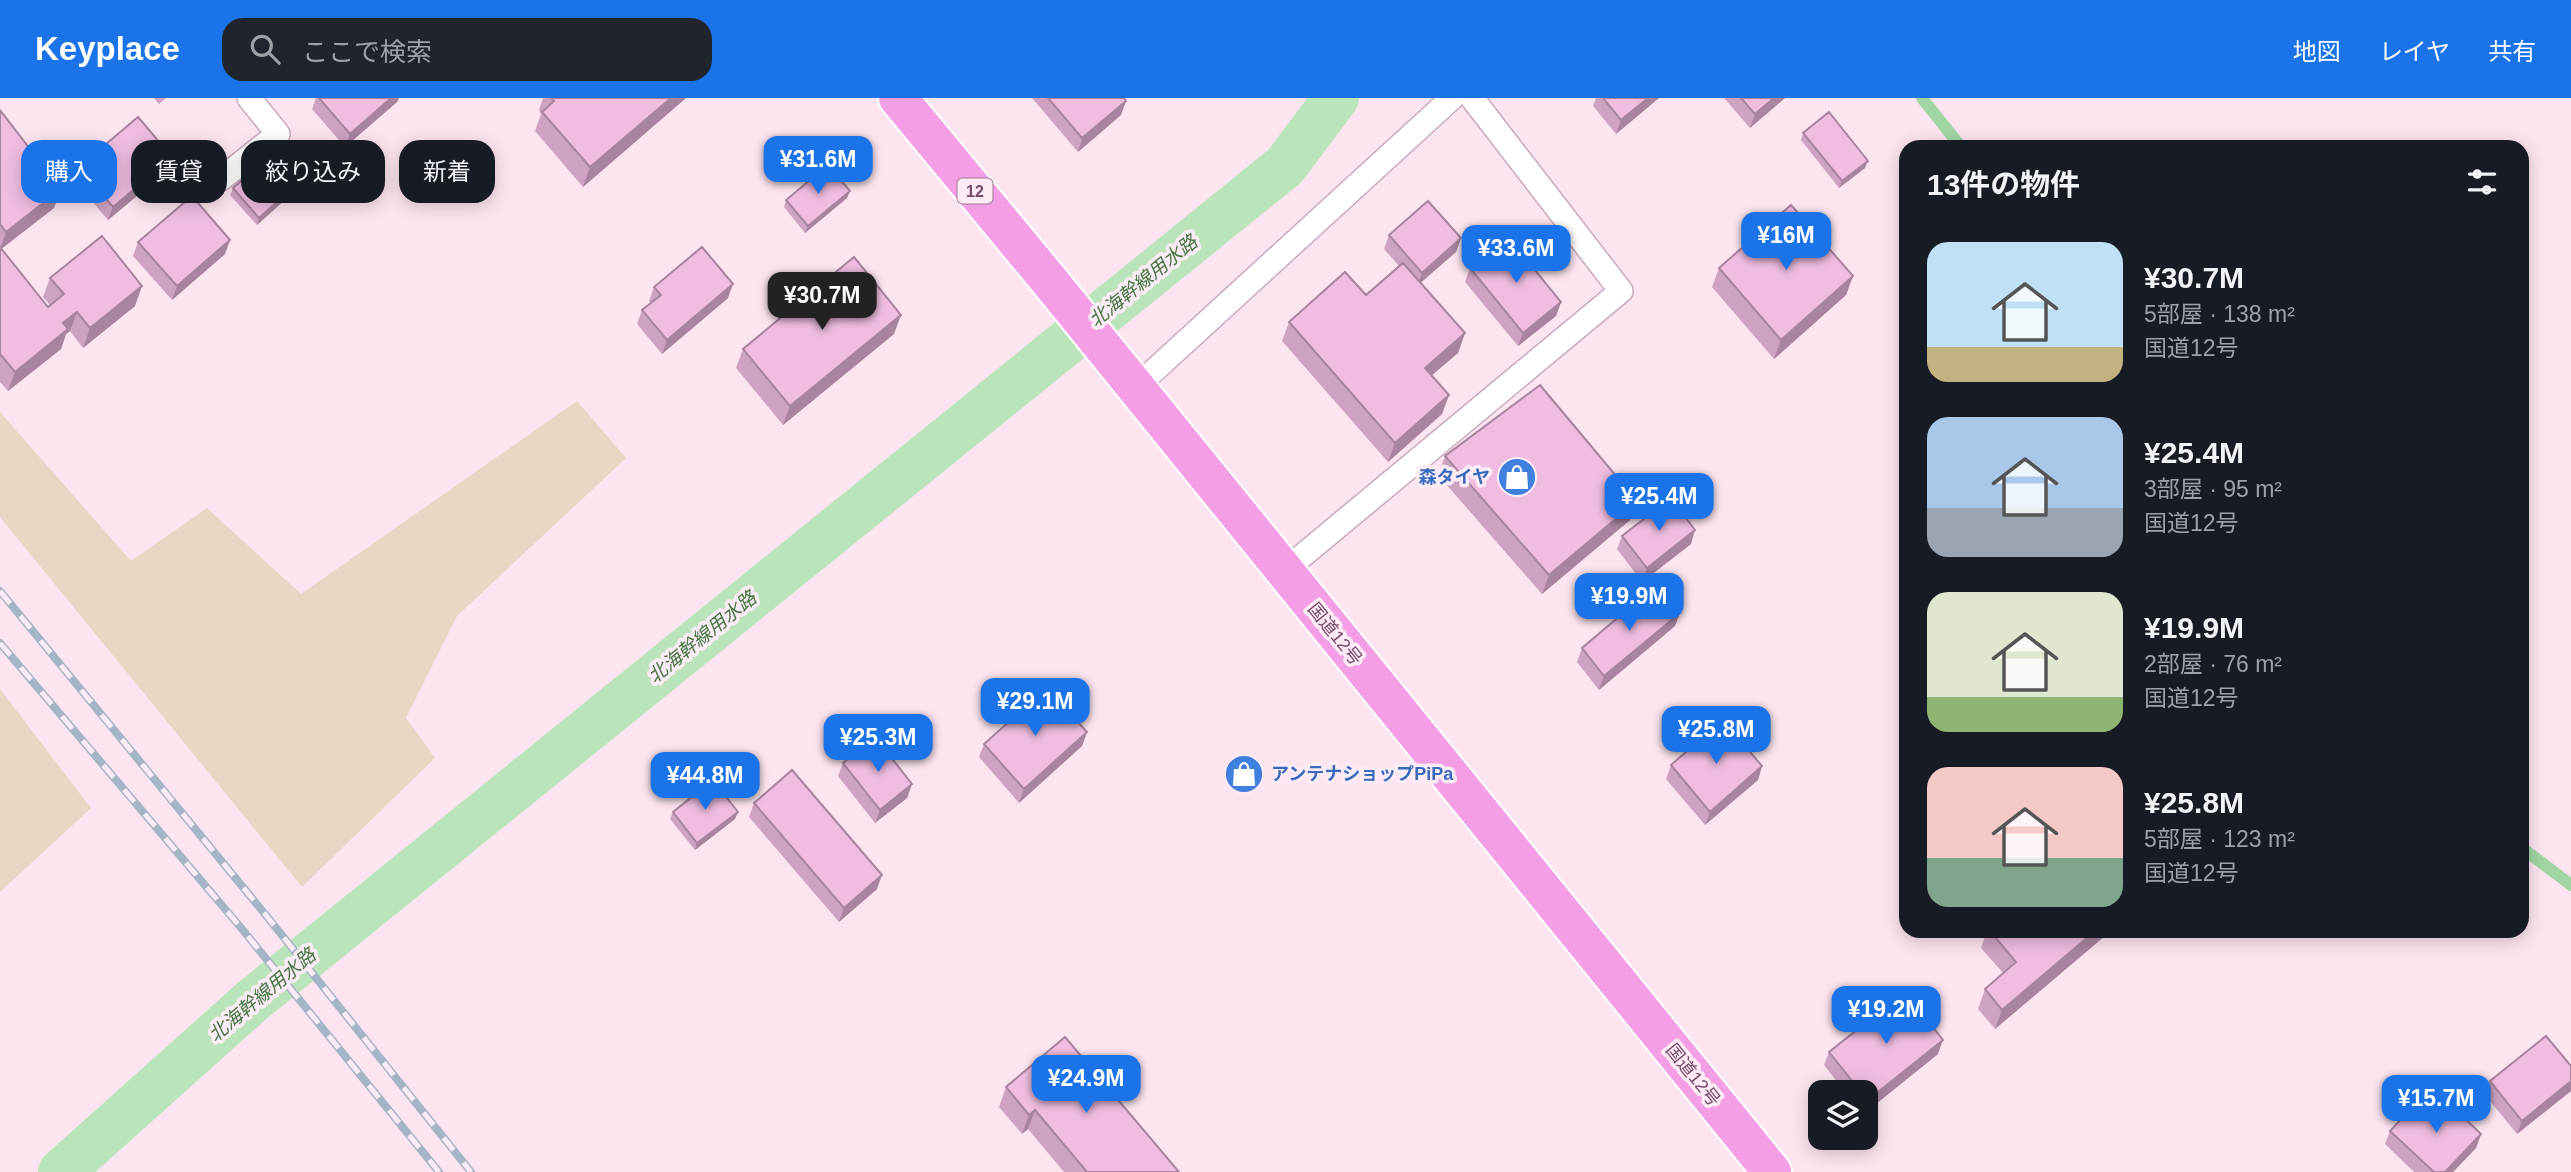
<!DOCTYPE html>
<html lang="ja">
<meta charset="utf-8">
<style>
body{margin:0;font-family:Arial,"Noto Sans JP",sans-serif;background:#20242c;color:#f1f3f6;height:100vh;display:flex;flex-direction:column;font-size:26px;white-space:nowrap}
*{box-sizing:border-box;margin:0}
p{font-size:23px;color:#9ea1a6}
.icon{flex:none;width:38px;height:38px;fill:none;stroke:currentColor;stroke-width:2;stroke-linecap:round;stroke-linejoin:round}
.map{position:relative;flex:1;overflow:hidden}
.sheet{position:absolute;left:1899px;top:42px;width:630px;height:798px;display:flex;flex-direction:column;background:#171b24;border-radius:21px;box-shadow:0 4px 18px #0003}
.sheet>*{flex:none}
.top-card{position:absolute;left:21px;top:42px;width:665px;height:63px;display:flex;gap:14px}
.tools{position:absolute;left:1808px;top:982px;display:grid;gap:14px}
.tools a{display:grid;place-items:center;width:70px;height:70px;border-radius:14px;background:#171b24;box-shadow:0 4px 18px #0003;font-size:35px}
.price{position:absolute;translate:-50% -60px;padding:0 16px;border-radius:14px;background:#1a73e8;color:#fff;font-size:23px;line-height:46px;filter:drop-shadow(0 2px 4px #0008)}
.price::after{content:'';position:absolute;left:50%;top:42px;width:21px;height:16px;margin-left:-10px;background:inherit;clip-path:polygon(0 0,100% 0,50% 100%)}
.price.selected{background:#222;color:#fff}
ul{padding:0;list-style:none}
li{display:flex;align-items:center;gap:21px;height:175px;padding:0 28px}
li span{display:grid;place-items:center;flex:none;width:196px;height:140px;border-radius:21px;color:#555}
li>.icon{margin-inline-start:auto}
span .icon{width:84px;height:84px;fill:#fffc;stroke-width:1}
li b{font-size:30px}
h2{display:flex;justify-content:space-between;align-items:center;height:84px;padding:0 28px;font-size:30px}
.pill{padding:0 24px;border-radius:21px;background:#171b24;box-shadow:0 4px 18px #0003;font-size:24px;line-height:63px}
.pill.selected{background:#1a73e8;color:#fff}
header{display:flex;align-items:center;gap:42px;box-sizing:border-box;height:98px;padding:0 35px;background:#1a73e8;color:#fff}
header strong{font-size:33px}
nav{display:flex;gap:38px;margin-inline-start:auto;font-size:24px}
.search{width:490px;height:63px;background:#20242c;display:flex;align-items:center;gap:18px;box-sizing:border-box;padding:0 24px;border-radius:21px;color:#9ea1a6;font-size:26px}
.map>svg:first-child{display:block}
.green{fill:#e9d6c4}
.lines{fill:none;stroke-linecap:round;stroke-linejoin:round}
.stream{stroke:#a1d6a4;stroke-width:12}
.canal{stroke:#bae5bc;stroke-width:46}
.lane-casing{stroke:#caa9bf;stroke-width:26}
.highway-casing{stroke:#fff;stroke-width:42}
.lane{stroke:#fff;stroke-width:23}
.highway{stroke:#f49ee5;stroke-width:38}
.rail-casing{stroke:#a4b6c5;stroke-width:8}
.rail{stroke:#feebf5;stroke-width:5;stroke-dasharray:16;stroke-linecap:butt}
.wall{fill:#cea3c2}
.shaded-wall{fill:#a8849e}
.building{fill:#f0bde1;stroke:#a8849e;stroke-width:2}
.labels{text-anchor:middle;dominant-baseline:central;stroke-width:7;stroke-linejoin:round;paint-order:stroke}
.shield{fill:#feebf5;stroke:#9d7b93;stroke-width:2}
.shield-label{font-size:16px;font-weight:bold;fill:#744b69}
.shop-label{font-size:18px;font-weight:bold;fill:#366cbe;stroke:#feebf5;text-anchor:end}
.street-label{font-size:18px;fill:#744b69;stroke:#feebf5}
.water-label{font-size:19px;font-style:italic;fill:#3f7843;stroke:#feebf5}
</style>
<header>
<strong>Keyplace</strong>
<div class="search"><svg class="icon" aria-label="search" viewBox="0 0 24 24"><circle cx="10" cy="10" r="6"/><path d="M15 15l6 6"/></svg>ここで検索</div>
<nav><a>地図</a><a>レイヤ</a><a>共有</a></nav>
</header>
<div class="map">
<svg width="2571" height="1074" viewBox="0 0 2571 1074">
<rect width="100%" height="100%" fill="#fce5f0"/>
<path class="green" d="M 577,303 L 626,360 L 457,518 L 406,620 L 435,660 L 302,789 L 0,419 L 0,314 L 131,463 L 207,410 L 301,496 Z
M 0,591 L 91,710 L 0,794 Z"/>
<g class="lines">
<path class="stream" d="M 1922,0 L 1961,49
M 2522,750 L 2571,787"/>
<path class="canal" d="M 61,1074 L 252,903 L 1285,68 L 1336,0"/>
<g class="lane-casing">
<path id="lane" d="M 221,81 L 278,36 L 249,0
M 1135,290 L 1452,0
M 1284,473 L 1621,193 L 1472,0"/>
</g>
<g class="highway-casing">
<path id="highway" d="M 898,0 L 1052,186 L 1772,1074"/>
</g>
<use href="#lane" class="lane"/>
<use href="#highway" class="highway"/>
<g class="rail-casing">
<path id="rail" d="M 0,493 L 269,821 L 471,1074
M 0,545 L 242,831 L 439,1074"/>
</g>
<use href="#rail" class="rail"/>
</g>
<path class="wall" d="M 154,0 L 166,0 L 159,6 Z
M 316,0 L 399,0 L 397,4 L 345,49 L 312,11 Z
M 543,0 L 686,0 L 583,89 L 535,33 L 541,16 L 539,12 Z
M 1032,0 L 1124,0 L 1126,3 L 1121,17 L 1078,54 Z
M 1596,0 L 1659,0 L 1616,36 L 1593,8 Z
M 1724,0 L 1785,0 L 1750,30 Z
M 0,12 L 54,110 L 1,151 L 48,209 L 50,207 L 43,199 L 50,180 L 135,208 L 83,250 L 70,233 L 66,236 L 61,251 L 8,293 L 0,284 Z
M 1803,35 L 1865,70 L 1839,90 L 1801,42 Z
M 79,69 L 167,73 L 108,122 L 74,82 Z
M 298,85 L 296,92 L 257,127 L 230,97 L 233,90 Z
M 850,93 L 847,100 L 805,135 L 784,109 L 786,102 Z
M 1389,137 L 1461,140 L 1456,154 L 1420,185 L 1465,235 L 1458,255 L 1432,277 L 1449,297 L 1442,316 L 1388,364 L 1282,243 L 1289,224 L 1366,197 L 1399,168 L 1384,151 Z
M 230,142 L 225,156 L 172,202 L 133,158 L 138,144 Z
M 1470,170 L 1561,204 L 1556,218 L 1518,248 L 1465,184 Z
M 1719,170 L 1853,178 L 1846,197 L 1774,261 L 1712,189 Z
M 654,189 L 728,200 L 662,256 L 637,226 L 642,212 L 651,205 L 649,203 Z
M 894,236 L 783,327 L 736,270 L 743,251 Z
M 1445,358 L 1637,403 L 1630,422 L 1542,496 L 1438,377 Z
M 1622,438 L 1691,446 L 1642,484 L 1617,451 Z
M 1675,528 L 1599,592 L 1577,564 L 1582,550 Z
M 1087,634 L 1082,648 L 1019,705 L 979,659 L 984,646 Z
M 843,665 L 912,686 L 907,700 L 875,725 L 838,678 Z
M 1671,667 L 1762,668 L 1758,682 L 1705,727 L 1666,681 Z
M 754,705 L 877,791 L 839,824 L 749,719 Z
M 673,714 L 738,714 L 735,721 L 695,752 L 670,721 Z
M 1987,833 L 2107,833 L 2106,837 L 1995,931 L 1978,911 L 1985,891 L 2003,875 L 1981,850 Z
M 1829,954 L 1938,956 L 1866,1014 L 1866,994 L 1845,994 L 1824,967 Z
M 2571,968 L 2571,993 L 2517,1036 L 2485,997 L 2490,983 Z
M 1006,989 L 1179,1074 L 1064,1074 L 1028,1031 L 1022,1036 L 999,1009 Z
M 2438,1015 L 2481,1036 L 2476,1050 L 2453,1074 L 2414,1074 L 2385,1046 L 2390,1033 Z"/>
<path class="shaded-wall" d="M 391,0 L 399,0 L 397,4 L 345,49 L 350,36 Z
M 671,0 L 686,0 L 583,89 L 590,69 Z
M 1648,0 L 1659,0 L 1616,36 L 1621,22 Z
M 1774,0 L 1785,0 L 1750,30 L 1755,16 Z
M 1126,3 L 1121,17 L 1078,54 L 1082,40 Z
M 172,59 L 167,73 L 108,122 L 113,109 Z
M 1868,63 L 1865,70 L 1839,90 L 1842,83 Z
M 298,85 L 296,92 L 257,127 L 259,120 Z
M 61,91 L 54,110 L 0,152 L 6,134 Z
M 850,93 L 847,100 L 805,135 L 808,128 Z
M 1461,140 L 1456,154 L 1417,188 L 1422,175 Z
M 230,142 L 225,156 L 172,202 L 177,188 Z
M 1853,178 L 1846,197 L 1774,261 L 1781,242 Z
M 733,186 L 728,200 L 662,256 L 667,242 Z
M 142,188 L 135,208 L 83,250 L 90,230 Z
M 1561,204 L 1556,218 L 1518,248 L 1523,235 Z
M 77,214 L 70,233 L 66,236 L 61,251 L 8,293 L 15,274 L 63,225 Z
M 901,217 L 894,236 L 783,327 L 790,308 Z
M 1465,235 L 1458,255 L 1418,289 L 1425,270 Z
M 1449,297 L 1442,316 L 1388,364 L 1395,345 Z
M 1637,403 L 1630,422 L 1542,496 L 1549,477 Z
M 1695,432 L 1691,446 L 1642,484 L 1647,470 Z
M 1680,515 L 1675,528 L 1599,592 L 1604,578 Z
M 1087,634 L 1082,648 L 1019,705 L 1024,691 Z
M 1762,668 L 1758,682 L 1705,727 L 1710,714 Z
M 912,686 L 907,700 L 875,725 L 880,712 Z
M 738,714 L 735,721 L 695,752 L 697,745 Z
M 882,777 L 877,791 L 839,824 L 844,810 Z
M 2095,833 L 2107,833 L 2106,837 L 1995,931 L 2002,912 Z
M 1943,942 L 1938,956 L 1866,1014 L 1866,1008 L 1868,1002 Z
M 2571,983 L 2571,993 L 2517,1036 L 2522,1023 Z
M 1035,1012 L 1028,1031 L 1022,1036 L 1029,1017 Z
M 2481,1036 L 2476,1050 L 2453,1074 L 2445,1074 Z"/>
<path class="building" d="M 319,0 L 391,0 L 350,36 Z
M 551,0 L 671,0 L 590,69 L 542,14 L 554,3 Z
M 1048,0 L 1124,0 L 1126,3 L 1082,40 Z
M 1603,0 L 1648,0 L 1621,22 Z
M 1741,0 L 1774,0 L 1755,16 Z
M 0,12 L 61,91 L 6,134 L 0,126 Z
M 1829,14 L 1868,63 L 1842,83 L 1803,35 Z
M 138,19 L 172,59 L 113,109 L 79,69 Z
M 272,56 L 298,85 L 259,120 L 233,90 Z
M 828,67 L 850,93 L 808,128 L 786,102 Z
M 192,98 L 230,142 L 177,188 L 138,144 Z
M 1428,103 L 1461,140 L 1422,175 L 1389,137 Z
M 1791,107 L 1853,178 L 1781,242 L 1719,170 Z
M 102,138 L 142,188 L 90,230 L 77,214 L 63,225 L 68,231 L 15,274 L 0,256 L 0,149 L 48,209 L 64,196 L 50,180 Z
M 1508,139 L 1561,204 L 1523,235 L 1470,170 Z
M 702,149 L 733,186 L 667,242 L 642,212 L 661,197 L 654,189 Z
M 854,159 L 901,217 L 790,308 L 743,251 Z
M 1403,165 L 1465,235 L 1425,270 L 1449,297 L 1395,345 L 1289,224 L 1345,174 L 1366,197 Z
M 1540,287 L 1637,403 L 1549,477 L 1445,358 Z
M 1671,400 L 1695,432 L 1647,470 L 1622,438 Z
M 1647,495 L 1658,509 L 1668,501 L 1680,515 L 1604,578 L 1582,550 Z
M 1047,590 L 1087,634 L 1024,691 L 984,646 Z
M 1723,622 L 1762,668 L 1710,714 L 1671,667 Z
M 875,639 L 912,686 L 880,712 L 843,665 Z
M 792,672 L 882,777 L 844,810 L 754,705 Z
M 713,682 L 738,714 L 697,745 L 673,714 Z
M 1990,833 L 2095,833 L 2002,912 L 1985,891 L 2016,864 Z
M 1905,894 L 1943,942 L 1868,1002 L 1866,999 L 1866,994 L 1861,994 L 1829,954 Z
M 2546,938 L 2571,968 L 2571,983 L 2522,1023 L 2490,983 Z
M 1065,939 L 1179,1074 L 1087,1074 L 1035,1012 L 1029,1017 L 1006,989 Z
M 2422,999 L 2438,1015 L 2448,1004 L 2481,1036 L 2445,1074 L 2434,1074 L 2390,1033 Z"/>
<defs>
<g id="shop-disc" transform="scale(2.0125)"><circle r="9.5" fill="#3f7fe0" stroke="#feebf5"/><path d="M-5-2.5h2.3a2.7 3.5 0 0 1 5.4 0H5L5.5 6h-11ZM-1.5-2.5h3a1.5 2.3 0 0 0-3 0Z" fill="#fff"/></g>
</defs>
<g fill-rule="evenodd">
<use href="#shop-disc" x="1517" y="379"/>
<use href="#shop-disc" x="1244" y="676"/>
</g>
<g class="labels">
<rect class="shield" x="957.5" y="80.5" width="35" height="25" rx="5"/>
<g class="shield-label">
<text x="975" y="93">12</text>
</g>
<g class="shop-label">
<text x="1490" y="379">森タイヤ</text>
<text x="1271" y="676" text-anchor="start">アンテナショップPiPa</text>
</g>
<g class="street-label">
<text transform="translate(1335 536) rotate(51)">国道12号</text>
<text transform="translate(1693 977) rotate(51)">国道12号</text>
</g>
<g class="water-label">
<text transform="translate(1143 183) rotate(-39)">北海幹線用水路</text>
<text transform="translate(702 539) rotate(-39)">北海幹線用水路</text>
<text transform="translate(262 897) rotate(-40)">北海幹線用水路</text>
</g>
</g>
</svg>
<div class="tools">
<a><svg class="icon" aria-label="layers" viewBox="0 0 24 24"><path d="M12 4l9 5-9 5-9-5zM3 14l9 5 9-5"/></svg></a>
</div>
<b class="price" style="left:818px;top:98px">¥31.6M</b>
<b class="price" style="left:1786px;top:174px">¥16M</b>
<b class="price" style="left:1516px;top:187px">¥33.6M</b>
<b class="price selected" style="left:822px;top:234px">¥30.7M</b>
<b class="price" style="left:1659px;top:435px">¥25.4M</b>
<b class="price" style="left:1629px;top:535px">¥19.9M</b>
<b class="price" style="left:1035px;top:640px">¥29.1M</b>
<b class="price" style="left:1716px;top:668px">¥25.8M</b>
<b class="price" style="left:878px;top:676px">¥25.3M</b>
<b class="price" style="left:705px;top:714px">¥44.8M</b>
<b class="price" style="left:1886px;top:948px">¥19.2M</b>
<b class="price" style="left:1086px;top:1017px">¥24.9M</b>
<b class="price" style="left:2436px;top:1037px">¥15.7M</b>
<div class="top-card">
<a class="pill selected">購入</a>
<a class="pill">賃貸</a>
<a class="pill">絞り込み</a>
<a class="pill">新着</a>
</div>
<section class="sheet">
<h2>13件の物件<svg class="icon" aria-label="filters" viewBox="0 0 24 24"><path d="M4 7h16M4 17h16"/><circle cx="9" cy="7" r="2"/><circle cx="15" cy="17" r="2"/></svg></h2>
<ul>
<li><span style="background:linear-gradient(#bfe0f5 75%,#c2b280 0)"><svg class="icon" aria-label="home" viewBox="0 0 24 24"><path d="M3 11l9-7 9 7M6 9v11h12V9"/></svg></span><div><b>¥30.7M</b><p>5部屋 · 138 m²</p><p>国道12号</p></div></li>
<li><span style="background:linear-gradient(#a9c7e8 65%,#9aa5b1 0)"><svg class="icon" aria-label="home" viewBox="0 0 24 24"><path d="M3 11l9-7 9 7M6 9v11h12V9"/></svg></span><div><b>¥25.4M</b><p>3部屋 · 95 m²</p><p>国道12号</p></div></li>
<li><span style="background:linear-gradient(#dfe7d0 75%,#8fb573 0)"><svg class="icon" aria-label="home" viewBox="0 0 24 24"><path d="M3 11l9-7 9 7M6 9v11h12V9"/></svg></span><div><b>¥19.9M</b><p>2部屋 · 76 m²</p><p>国道12号</p></div></li>
<li><span style="background:linear-gradient(#f6c9c9 65%,#7fa58c 0)"><svg class="icon" aria-label="home" viewBox="0 0 24 24"><path d="M3 11l9-7 9 7M6 9v11h12V9"/></svg></span><div><b>¥25.8M</b><p>5部屋 · 123 m²</p><p>国道12号</p></div></li>
</ul>
</section>
</div>
